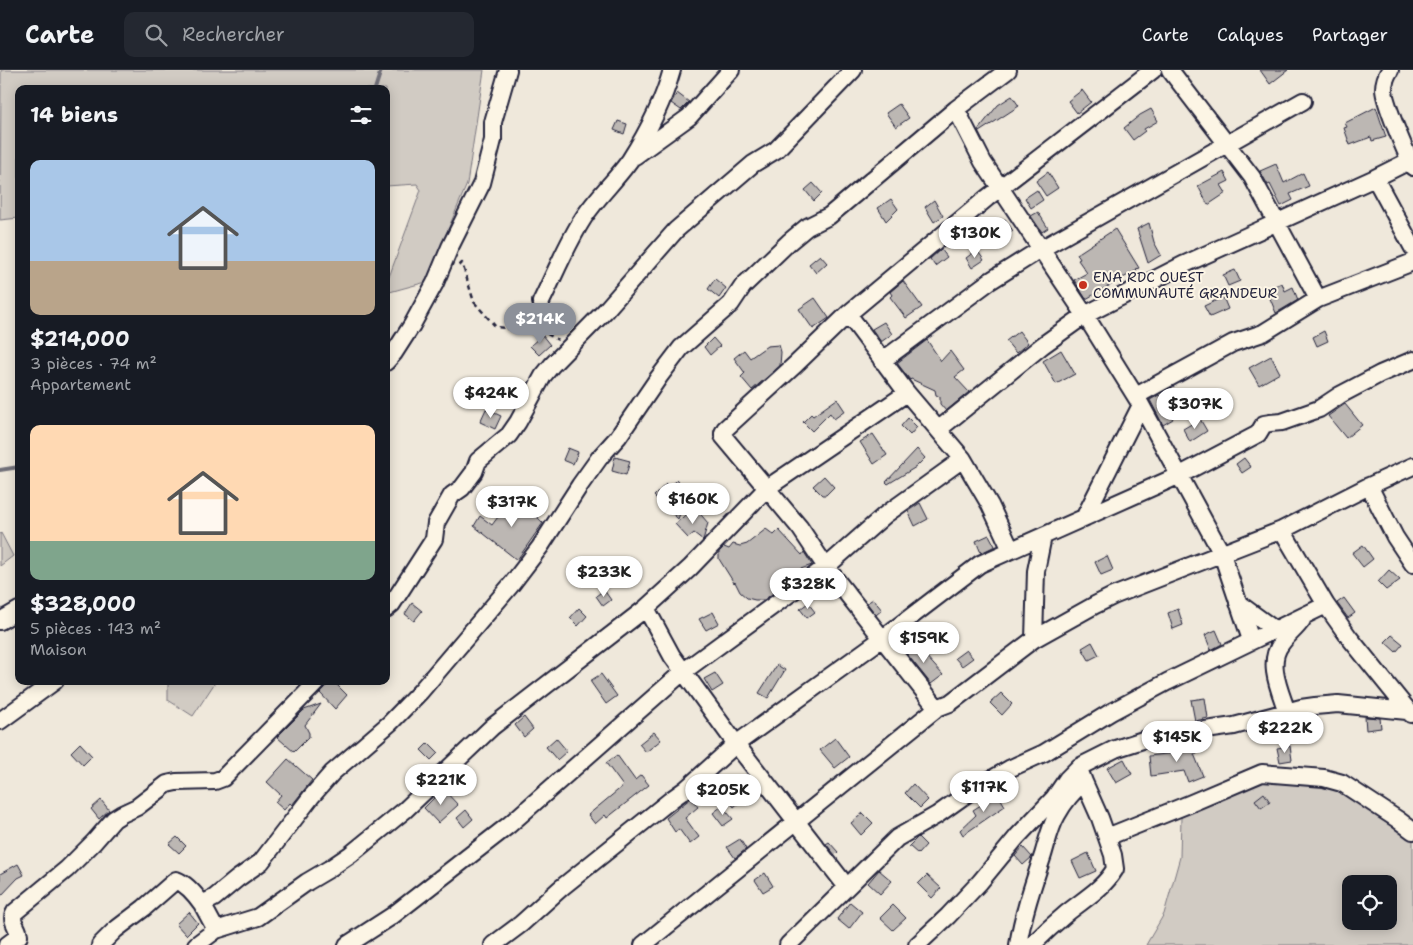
<!DOCTYPE html>
<html lang="fr">
<meta charset="utf-8">
<style>
body{margin:0;font-family:"Shantell Sans",sans-serif;background:#242831;color:#f1f3f6;height:100vh;display:flex;flex-direction:column;font-size:19px;white-space:nowrap}
*{box-sizing:border-box;margin:0}
p{font-size:16px;color:#9ea1a6}
.icon{flex:none;width:28px;height:28px;fill:none;stroke:currentColor;stroke-width:2;stroke-linecap:round;stroke-linejoin:round}
.map{position:relative;flex:1;overflow:hidden}
.side{position:absolute;left:15px;top:15px;width:375px;height:600px;display:flex;flex-direction:column;background:#171b24;border-radius:10px;box-shadow:0 2px 12px #0003}
.side>*{flex:none}
.controls{position:absolute;left:1342px;top:805px;display:grid;gap:10px}
.controls a{display:grid;place-items:center;width:55px;height:55px;border-radius:10px;background:#171b24;box-shadow:0 2px 12px #0003;font-size:25px}
.price{position:absolute;translate:-50% -42px;padding:0 11px;border-radius:18px;background:#fff;color:#222;font-size:16px;line-height:32px;filter:drop-shadow(0 1px 2px #0008)}
.price::after{content:'';position:absolute;left:50%;top:30px;width:15px;height:11px;margin-left:-8px;background:inherit;clip-path:polygon(0 0,100% 0,50% 100%)}
.price.on{background:#8c9099;color:#fff}
ul{padding:0;list-style:none}
li{display:grid;align-content:center;gap:10px;height:265px;padding:0 15px}
li span{display:grid;place-items:center;height:155px;border-radius:10px;color:#555}
li>.icon{margin-inline-start:auto}
span .icon{width:90px;height:90px;fill:#fffc;stroke-width:1}
li b{font-size:21px}
h2{display:flex;justify-content:space-between;align-items:center;height:60px;padding:0 15px;font-size:21px}
header{display:flex;align-items:center;gap:30px;box-sizing:border-box;height:70px;padding:0 25px;background:#171b24;border-bottom:1px solid #363941}
header strong{font-size:24px}
nav{display:flex;gap:28px;margin-inline-start:auto;font-size:18px}
.search{width:350px;height:45px;background:#242831;display:flex;align-items:center;gap:12px;box-sizing:border-box;padding:0 18px;border-radius:10px;color:#9ea1a6;font-size:19px}
.map>svg:first-child{display:block}
.green{fill:#d1cbc3;stroke:#7a767f;fill-rule:evenodd}
.lines{fill:none;stroke-linecap:round;stroke-linejoin:round}
.stream{stroke:#716f79;stroke-width:4}
.building{fill:#bcb7b3;stroke:#22223b}
.minor-casing{stroke:#22223b;stroke-width:20}
.path{stroke:#22223b;stroke-width:2.5;stroke-dasharray:5 4;stroke-linecap:butt}
.minor{stroke:#fcf5e5;stroke-width:16}
.poi-dot{fill:#c8321e;stroke:#fcf5e5;stroke-width:2}
.labels{text-anchor:middle;dominant-baseline:central;stroke-width:4;stroke-linejoin:round;paint-order:stroke}
.poi-label{font-size:14px;fill:#22223b;stroke:#fcf5e5;text-anchor:start}
</style>
<header>
<strong>Carte</strong>
<div class="search"><svg class="icon" aria-label="search" viewBox="0 0 24 24"><circle cx="10" cy="10" r="6"/><path d="M15 15l6 6"/></svg>Rechercher</div>
<nav><a>Carte</a><a>Calques</a><a>Partager</a></nav>
</header>
<div class="map">
<svg width="1413" height="875" viewBox="0 0 1413 875">
<rect width="100%" height="100%" fill="#efe8db"/>
<filter id="ink" filterUnits="userSpaceOnUse"><feTurbulence type="fractalNoise" baseFrequency=".02" numOctaves="2"/><feDisplacementMap in="SourceGraphic" scale="10" xChannelSelector="R" yChannelSelector="G"/><feConvolveMatrix kernelMatrix="1 2 1 2 8 2 1 2 1" color-interpolation-filters="sRGB"/></filter>
<g filter="url(#ink)">
<path class="green" d="M 1,0 L 484,0 L 467,114 L 426,212 L 386,223 L 386,215 L 421,120 L 417,114 L 386,116 L 386,19 L 19,19 L 19,148 L 0,150 Z
M 1,463 L 13,486 L 0,496 L 0,464 Z
M 168,611 L 216,611 L 193,646 L 168,630 Z
M 1270,705 L 1357,719 L 1390,745 L 1413,770 L 1413,875 L 1146,875 L 1164,844 L 1180,787 L 1181,747 L 1204,735 ZM 1351,814 L 1389,814 L 1389,851 L 1351,851 Z"/>
<g class="lines">
<path class="stream" d="M 375,19 L 381,0
M 0,400 L 19,397"/>
</g>
<path class="building" d="M 1260,0 L 1288,0 L 1270,14 Z
M 1082,20 L 1091,32 L 1077,43 L 1068,31 Z
M 677,23 L 689,32 L 681,40 L 671,33 Z
M 1012,26 L 1019,36 L 979,62 L 978,60 L 998,35 Z
M 899,34 L 909,48 L 896,57 L 886,43 Z
M 1376,37 L 1386,67 L 1372,71 L 1371,67 L 1350,75 L 1344,58 L 1347,57 L 1345,53 Z
M 1151,39 L 1158,51 L 1144,59 L 1145,61 L 1133,70 L 1124,58 L 1140,45 Z
M 618,51 L 627,54 L 624,64 L 614,60 Z
M 1276,94 L 1284,113 L 1303,103 L 1309,116 L 1290,124 L 1293,130 L 1281,136 L 1270,114 L 1268,115 L 1260,101 Z
M 1048,102 L 1058,118 L 1046,126 L 1036,111 Z
M 1224,102 L 1229,111 L 1221,115 L 1226,123 L 1208,135 L 1198,116 Z
M 813,113 L 822,123 L 814,131 L 805,120 Z
M 1037,120 L 1043,130 L 1031,138 L 1025,128 Z
M 891,129 L 898,139 L 886,151 L 878,138 Z
M 934,130 L 943,146 L 934,152 L 925,137 Z
M 1038,142 L 1048,158 L 1042,162 L 1031,146 Z
M 1005,149 L 1013,161 L 1005,167 L 996,154 Z
M 1149,153 L 1154,172 L 1161,185 L 1148,193 L 1137,159 Z
M 1115,159 L 1139,198 L 1136,199 L 1137,200 L 1086,229 L 1074,210 L 1087,203 L 1078,190 L 1080,189 L 1077,184 Z
M 941,179 L 947,187 L 935,196 L 930,189 Z
M 977,180 L 984,190 L 972,198 L 966,188 Z
M 820,185 L 827,193 L 816,203 L 809,194 Z
M 1235,200 L 1240,211 L 1228,216 L 1223,205 Z
M 715,209 L 726,218 L 719,228 L 708,219 Z
M 903,211 L 922,237 L 906,248 L 890,227 L 892,225 L 890,222 Z
M 1282,213 L 1285,221 L 1293,217 L 1298,230 L 1276,243 L 1269,226 L 1275,224 L 1272,217 Z
M 1223,227 L 1228,239 L 1210,247 L 1204,236 Z
M 815,228 L 829,248 L 813,259 L 799,239 Z
M 884,252 L 892,264 L 881,272 L 872,259 Z
M 1019,261 L 1028,273 L 1016,283 L 1006,271 Z
M 1324,261 L 1328,271 L 1317,276 L 1313,267 Z
M 542,265 L 550,275 L 539,285 L 530,276 Z
M 713,268 L 720,276 L 710,285 L 704,277 Z
M 927,270 L 941,291 L 950,281 L 964,300 L 955,307 L 969,322 L 946,341 L 940,334 L 940,327 L 936,325 L 935,320 L 911,309 L 910,310 L 897,293 Z
M 779,275 L 781,282 L 780,296 L 752,320 L 741,307 L 745,303 L 734,288 L 744,280 L 750,288 L 767,276 Z
M 1061,280 L 1075,304 L 1056,314 L 1043,291 Z
M 1271,286 L 1280,303 L 1259,315 L 1249,298 Z
M 1172,318 L 1176,325 L 1167,330 L 1162,323 Z
M 1159,325 L 1173,349 L 1163,355 L 1150,330 Z
M 837,329 L 845,341 L 834,349 L 830,343 L 812,361 L 803,352 L 811,344 L 813,346 Z
M 1345,334 L 1362,355 L 1346,368 L 1328,346 Z
M 486,339 L 501,346 L 495,359 L 480,352 Z
M 908,348 L 917,357 L 910,365 L 901,356 Z
M 1200,349 L 1207,361 L 1190,372 L 1183,359 Z
M 873,364 L 887,385 L 874,394 L 860,372 Z
M 568,378 L 578,382 L 573,394 L 563,390 Z
M 917,379 L 925,388 L 916,397 L 888,414 L 886,412 Z
M 615,387 L 630,391 L 626,405 L 612,401 Z
M 1244,388 L 1251,397 L 1242,403 L 1236,394 Z
M 824,406 L 834,417 L 826,425 L 822,425 L 813,416 Z
M 677,410 L 688,422 L 678,449 L 654,426 L 666,414 L 670,417 Z
M 515,424 L 543,453 L 517,490 L 474,456 L 480,446 L 492,455 Z
M 920,433 L 928,449 L 915,456 L 908,441 Z
M 696,439 L 708,453 L 703,470 L 694,463 L 688,468 L 675,454 L 683,447 Z
M 766,459 L 774,465 L 779,460 L 802,485 L 804,482 L 812,495 L 798,500 L 793,509 L 782,517 L 780,513 L 776,521 L 764,530 L 755,530 L 747,528 L 740,522 L 735,512 L 734,513 L 719,489 L 719,482 L 724,477 L 729,479 L 733,474 L 740,476 L 747,474 Z
M 989,465 L 995,476 L 981,483 L 976,471 Z
M 1363,475 L 1373,489 L 1363,497 L 1352,483 Z
M 1107,486 L 1113,500 L 1101,505 L 1095,492 Z
M 1389,500 L 1400,510 L 1386,520 L 1378,512 Z
M 604,520 L 611,530 L 603,536 L 596,526 Z
M 1344,528 L 1355,543 L 1348,548 L 1337,533 Z
M 873,529 L 882,540 L 876,545 L 867,533 Z
M 412,533 L 422,541 L 414,551 L 405,544 Z
M 808,533 L 815,542 L 807,548 L 800,539 Z
M 579,538 L 587,546 L 578,556 L 570,548 Z
M 1178,539 L 1183,555 L 1173,559 L 1168,543 Z
M 713,542 L 719,553 L 706,560 L 699,549 Z
M 1216,560 L 1222,574 L 1211,580 L 1205,565 Z
M 1392,565 L 1403,574 L 1396,582 L 1385,572 Z
M 1092,572 L 1099,585 L 1089,590 L 1082,578 Z
M 915,574 L 943,605 L 931,614 L 906,583 Z
M 966,580 L 973,588 L 962,596 L 955,588 Z
M 777,595 L 785,600 L 768,628 L 759,623 Z
M 715,603 L 723,615 L 712,622 L 704,609 Z
M 601,604 L 617,626 L 606,634 L 590,611 Z
M 328,611 L 333,611 L 347,625 L 335,639 L 320,623 L 325,618 Z
M 1001,623 L 1012,634 L 1002,645 L 990,633 Z
M 1205,628 L 1208,648 L 1195,651 L 1191,630 Z
M 321,634 L 305,655 L 309,663 L 309,667 L 294,682 L 277,667 L 304,640 Z
M 1316,646 L 1317,658 L 1305,660 L 1303,648 Z
M 524,647 L 533,659 L 524,667 L 515,655 Z
M 1365,647 L 1380,648 L 1381,658 L 1366,660 Z
M 654,662 L 661,670 L 646,682 L 639,674 Z
M 556,668 L 567,681 L 557,690 L 546,677 Z
M 835,668 L 849,687 L 835,698 L 820,680 Z
M 1196,672 L 1197,684 L 1194,684 L 1203,706 L 1188,712 L 1184,701 L 1151,706 L 1149,686 L 1183,682 L 1181,674 Z
M 80,673 L 92,686 L 83,695 L 71,682 Z
M 428,673 L 438,683 L 431,690 L 421,680 Z
M 1290,676 L 1292,690 L 1280,692 L 1277,678 Z
M 617,685 L 635,710 L 641,705 L 649,715 L 607,748 L 605,745 L 595,754 L 588,745 L 623,716 L 606,693 Z
M 288,689 L 312,710 L 292,735 L 290,733 L 284,740 L 275,732 L 281,725 L 267,712 Z
M 1124,689 L 1132,704 L 1116,713 L 1107,698 Z
M 740,712 L 749,724 L 734,737 L 724,725 Z
M 913,714 L 928,730 L 920,738 L 905,723 Z
M 443,719 L 458,735 L 438,753 L 424,738 Z
M 1264,723 L 1270,732 L 1261,738 L 1255,730 Z
M 998,724 L 1005,736 L 963,765 L 960,760 L 976,745 L 973,740 Z
M 691,728 L 698,737 L 685,748 L 699,767 L 690,774 L 679,759 L 675,762 L 666,748 Z
M 101,730 L 109,740 L 99,749 L 91,739 Z
M 722,736 L 733,749 L 723,756 L 713,743 Z
M 466,740 L 473,749 L 464,757 L 457,748 Z
M 863,743 L 873,753 L 861,765 L 851,753 Z
M 177,767 L 186,776 L 179,783 L 169,774 Z
M 918,767 L 926,775 L 918,784 L 909,776 Z
M 740,769 L 746,779 L 735,788 L 727,777 Z
M 829,772 L 838,782 L 835,785 L 826,774 Z
M 1023,777 L 1032,787 L 1023,795 L 1015,786 Z
M 1088,783 L 1096,801 L 1080,808 L 1072,791 Z
M 18,794 L 24,805 L 18,808 L 0,827 L 0,804 Z
M 879,800 L 892,811 L 880,824 L 868,813 Z
M 765,803 L 773,816 L 763,822 L 755,810 Z
M 927,805 L 941,818 L 932,828 L 918,814 Z
M 850,832 L 862,842 L 849,859 L 837,849 Z
M 893,835 L 906,848 L 893,860 L 880,848 Z
M 189,842 L 198,853 L 186,865 L 176,854 Z"/>
<g class="lines">
<g class="minor-casing">
<path id="minor" d="M 1170,0 L 1252,107 L 1318,229
M 1390,0 C 1386,6 1384,12 1384,19 C 1384,32 1406,83 1413,97
M 956,39 L 983,92 L 1085,245 L 1141,335 L 1222,484 L 1251,570
M 635,86 L 689,47 L 731,0
M 1375,108 L 1413,178
M 541,232 C 555,204 567,173 584,147 C 598,126 616,110 630,90 C 648,62 663,32 672,0
M 848,244 L 907,323 L 963,389 L 990,435 L 1011,480
M 882,291 L 990,211 L 1041,179 L 1303,31
M 386,292 L 394,283 L 412,255 L 435,213 L 450,177 L 482,113 L 493,70 L 493,52 L 508,0
M 1136,326 L 1233,273 L 1263,263 L 1318,229 L 1413,192
M 939,359 L 1043,275 L 1085,245 L 1185,194 L 1375,108 L 1413,89
M 1369,416 L 1395,467 L 1413,494
M 1084,448 L 1141,335
M 1282,460 L 1326,535 L 1348,566 L 1411,644
M 1238,533 L 1275,560
M 646,538 L 672,586 L 736,674 L 847,817
M 386,539 L 392,534 L 434,469 L 436,453 L 452,425 L 462,418 L 474,402 L 478,391 L 509,365 L 518,352 L 543,306 L 552,295 L 605,241 L 676,160 L 753,94 L 776,80 L 853,0
M 0,551 L 19,540
M 1034,569 L 1036,501 L 1043,466
M 937,638 L 826,497 L 800,458 L 723,366 L 723,363 L 725,359 L 796,294 L 848,244 L 987,128 L 1153,0
M 1287,642 C 1281,623 1266,593 1281,574 C 1287,565 1296,559 1302,550
M 0,651 L 55,611
M 1107,767 L 1189,734 L 1262,703 L 1324,708 L 1342,713 L 1397,749 L 1413,761
M 216,860 L 258,847 L 307,812 L 329,799 L 351,784 L 405,740 L 492,657 L 646,538 L 690,498 L 767,418 L 907,323
M 7,875 L 19,866 C 19,857 9,851 15,842 L 67,799 L 94,772 L 114,749 L 122,744 L 137,737 L 167,714 L 176,712 L 215,711 L 223,708 L 318,611
M 100,875 L 115,860 L 144,838 L 176,810 C 187,814 195,824 202,834
M 196,875 L 216,860 L 202,834 L 214,828 L 237,809 L 261,792 L 311,727 L 332,703 L 390,653 L 420,622 L 511,515 L 540,477 L 580,415 L 600,387 L 618,367 L 659,307 L 681,278 L 731,234 L 743,216 L 789,172 L 807,157 L 829,146 L 956,39 L 1008,0
M 347,875 L 392,846 L 509,755 L 684,601 L 826,497 L 885,445 L 963,389
M 493,875 L 521,854 L 561,818 L 672,729 L 686,719 L 736,674 L 883,568 L 980,494 L 1180,405 L 1258,364 L 1264,354 L 1270,353 L 1282,352 L 1319,339 L 1340,325 L 1380,304 L 1413,290
M 643,875 L 937,638 L 950,633 L 1034,569 L 1095,535 L 1113,526 L 1282,460 L 1369,416 L 1413,396
M 788,875 L 897,768 L 937,745 L 968,723 L 1011,698 L 1044,683 L 1111,642 L 1167,612 L 1326,535
M 917,875 L 948,846 L 980,812 L 1017,767 L 1054,728 L 1067,709 L 1079,697 L 1115,679 L 1149,668 L 1234,656 L 1301,638 L 1315,636 L 1338,634 L 1407,641
M 1018,875 C 1023,844 1033,815 1043,785 C 1047,772 1050,757 1057,745 C 1064,732 1073,721 1084,712 L 1081,704
M 1032,875 C 1043,864 1055,853 1067,843 C 1084,829 1103,819 1115,799 L 1113,785 L 1100,748 L 1084,712"/>
</g>
<path class="path" d="M 459,196 L 462,193 L 474,232 L 496,257 L 516,259 L 526,252 L 558,270"/>
<use href="#minor" class="minor"/>
</g>
</g>
<circle class="poi-dot" cx="1083" cy="215" r="5"/>
<g class="labels">
<g class="poi-label">
<text x="1093" y="207">ENA RDC OUEST<tspan x="1093" dy="16">COMMUNAUTÉ GRANDEUR</tspan></text>
</g>
</g>
</svg>
<div class="controls">
<a><svg class="icon" aria-label="locate" viewBox="0 0 24 24"><circle cx="12" cy="12" r="6"/><path d="M12 2v4M12 18v4M2 12h4M18 12h4"/></svg></a>
</div>
<b class="price" style="left:975px;top:189px">$130K</b>
<b class="price on" style="left:540px;top:275px">$214K</b>
<b class="price" style="left:491px;top:349px">$424K</b>
<b class="price" style="left:1195px;top:360px">$307K</b>
<b class="price" style="left:693px;top:455px">$160K</b>
<b class="price" style="left:512px;top:458px">$317K</b>
<b class="price" style="left:604px;top:528px">$233K</b>
<b class="price" style="left:808px;top:540px">$328K</b>
<b class="price" style="left:924px;top:594px">$159K</b>
<b class="price" style="left:1285px;top:684px">$222K</b>
<b class="price" style="left:1177px;top:693px">$145K</b>
<b class="price" style="left:441px;top:736px">$221K</b>
<b class="price" style="left:984px;top:743px">$117K</b>
<b class="price" style="left:723px;top:746px">$205K</b>
<section class="side">
<h2>14 biens<svg class="icon" aria-label="filters" viewBox="0 0 24 24"><path d="M4 7h16M4 17h16"/><circle cx="9" cy="7" r="2"/><circle cx="15" cy="17" r="2"/></svg></h2>
<ul>
<li><span style="background:linear-gradient(#a9c7e8 65%,#b9a48a 0)"><svg class="icon" aria-label="home" viewBox="0 0 24 24"><path d="M3 11l9-7 9 7M6 9v11h12V9"/></svg></span><div><b>$214,000</b><p>3 pièces · 74 m²</p><p>Appartement</p></div></li>
<li><span style="background:linear-gradient(#ffd9b3 75%,#7fa58c 0)"><svg class="icon" aria-label="home" viewBox="0 0 24 24"><path d="M3 11l9-7 9 7M6 9v11h12V9"/></svg></span><div><b>$328,000</b><p>5 pièces · 143 m²</p><p>Maison</p></div></li>
</ul>
</section>
</div>
